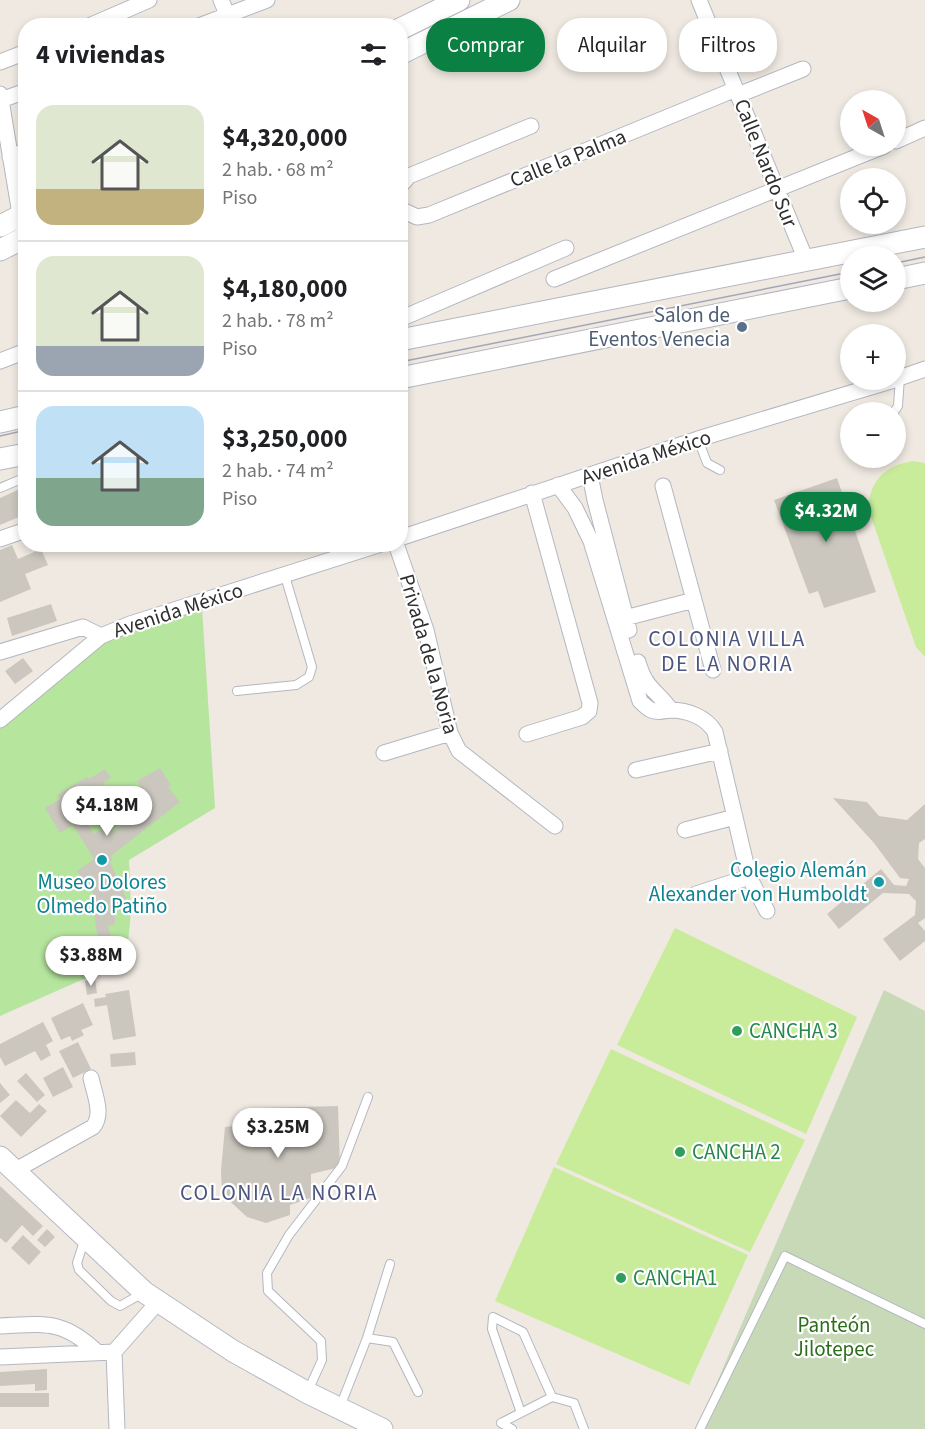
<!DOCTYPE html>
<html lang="es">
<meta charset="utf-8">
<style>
body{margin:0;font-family:"Source Sans 3",sans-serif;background:#f6f6f6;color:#202124;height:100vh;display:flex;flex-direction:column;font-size:22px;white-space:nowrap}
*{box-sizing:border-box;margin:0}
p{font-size:20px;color:#757577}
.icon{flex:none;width:33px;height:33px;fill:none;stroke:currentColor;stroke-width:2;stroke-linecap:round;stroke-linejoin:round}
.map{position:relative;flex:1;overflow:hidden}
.drawer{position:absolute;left:18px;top:18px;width:390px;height:534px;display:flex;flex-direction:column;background:#fff;border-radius:24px;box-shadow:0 3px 9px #0003}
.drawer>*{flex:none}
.top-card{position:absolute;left:426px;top:18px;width:408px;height:54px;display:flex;gap:12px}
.needle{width:39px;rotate:321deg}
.controls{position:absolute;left:840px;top:90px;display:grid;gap:12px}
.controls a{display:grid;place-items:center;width:66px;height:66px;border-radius:50%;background:#fff;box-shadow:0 3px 9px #0003;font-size:30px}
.price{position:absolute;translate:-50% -51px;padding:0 14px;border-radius:21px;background:#fff;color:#222;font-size:20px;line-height:39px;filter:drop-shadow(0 2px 3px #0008)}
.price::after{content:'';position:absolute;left:50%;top:36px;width:18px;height:14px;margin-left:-9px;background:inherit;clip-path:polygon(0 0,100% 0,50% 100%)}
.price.current{background:#0b8043;color:#fff}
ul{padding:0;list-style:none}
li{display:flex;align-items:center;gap:18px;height:150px;padding:0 18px}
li+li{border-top:2px solid #e0e0e0}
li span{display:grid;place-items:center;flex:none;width:168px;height:120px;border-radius:18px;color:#555}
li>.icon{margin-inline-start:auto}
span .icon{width:72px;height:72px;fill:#fffc;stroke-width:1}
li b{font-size:26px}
h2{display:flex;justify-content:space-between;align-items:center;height:72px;padding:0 18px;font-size:26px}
.chip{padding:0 21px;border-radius:24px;background:#fff;box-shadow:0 3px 9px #0003;font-size:21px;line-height:54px}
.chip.current{background:#0b8043;color:#fff}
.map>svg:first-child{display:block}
.green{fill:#b6e59e}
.cemetery{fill:#c8d9b8}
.pitch{fill:#c9ec9a}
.building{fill:#cbc7bf;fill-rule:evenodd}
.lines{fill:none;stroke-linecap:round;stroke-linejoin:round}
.lane-casing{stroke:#b4b7c1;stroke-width:10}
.street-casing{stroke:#b4b7c1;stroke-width:17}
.secondary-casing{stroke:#b4b7c1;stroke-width:23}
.lane{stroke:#fff;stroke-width:8}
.street{stroke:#fff;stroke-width:15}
.secondary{stroke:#fff;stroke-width:21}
.tram{stroke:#a3a6b8;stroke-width:1.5}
.service-dot{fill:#5c6f8a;stroke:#fff;stroke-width:2}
.culture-dot{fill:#0f9aa8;stroke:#fff;stroke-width:2}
.leisure-dot{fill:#2e9e5b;stroke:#fff;stroke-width:2}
.labels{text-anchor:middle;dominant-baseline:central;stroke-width:4.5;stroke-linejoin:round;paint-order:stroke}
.street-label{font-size:21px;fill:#2e2e2e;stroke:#fff}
.service-label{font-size:21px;fill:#4e5e75;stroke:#fff;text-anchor:end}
.culture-label{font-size:21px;fill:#0d838f;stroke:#fff;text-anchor:end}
.leisure-label{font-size:21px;fill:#27864d;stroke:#fff;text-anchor:start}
.park-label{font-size:21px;fill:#2c6e1b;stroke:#fff}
.neighbourhood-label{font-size:22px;letter-spacing:1.5px;fill:#4d5680;stroke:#fff}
</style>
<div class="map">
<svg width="925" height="1429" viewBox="0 0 925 1429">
<rect width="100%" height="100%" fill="#efe9e1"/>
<path class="green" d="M 202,608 L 215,808 L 129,860 L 131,911 L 126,965 L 95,974 L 0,1016 L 0,721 L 92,643 Z"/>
<path class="cemetery" d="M 884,990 L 925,1011 L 925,1429 L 697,1429 Z"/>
<path class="pitch" d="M 913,461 L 925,463 L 925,657 L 916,647 L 868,508 C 870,480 886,465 913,461 Z
M 675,928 L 857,1017 L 806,1134 L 617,1045 Z
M 611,1049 L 805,1140 L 750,1252 L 556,1164 Z
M 554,1167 L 748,1255 L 689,1385 L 495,1301 Z"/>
<path class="building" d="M 837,478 L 876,592 L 824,608 L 818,591 L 809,594 L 774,500 Z
M 22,488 L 26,495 L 26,514 L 0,525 L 0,498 Z
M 12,545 L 18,559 L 41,549 L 48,565 L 25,574 L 31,589 L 0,602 L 0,550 Z
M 51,604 L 57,621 L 12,636 L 7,618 Z
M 23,658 L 33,671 L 15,684 L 5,671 Z
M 160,768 L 171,785 L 168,787 L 180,802 L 111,856 L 113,859 L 110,862 L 126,898 L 115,906 L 115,924 L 108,926 L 112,940 L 117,939 L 119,950 L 103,954 L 96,928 L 92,897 L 94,895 L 77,871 L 94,859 L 73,825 L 60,833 L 45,808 L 60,799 L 57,795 L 87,777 L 89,779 L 105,769 L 111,778 L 103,783 L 112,797 L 108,800 L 118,816 L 109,823 L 114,831 L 151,805 L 137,781 ZM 91,805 L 104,827 L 94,834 L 80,812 Z
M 833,798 L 867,802 L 879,816 L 907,820 L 925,804 L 925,839 L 919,843 L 918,859 L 925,868 L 925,918 L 918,923 L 925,931 L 925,941 L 900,961 L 883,939 L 915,915 L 916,901 L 909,894 L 883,893 L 839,929 L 827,914 L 881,869 L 894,885 L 906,886 L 909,879 L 900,878 L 874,843 Z
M 95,979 L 97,993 L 87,995 L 85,981 Z
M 129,990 L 136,1036 L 113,1040 L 107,1005 L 95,1007 L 94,999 L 106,997 L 105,994 Z
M 83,1003 L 93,1025 L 81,1030 L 84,1035 L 72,1041 L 70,1036 L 61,1040 L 51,1018 Z
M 43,1022 L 53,1041 L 46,1045 L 51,1055 L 41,1061 L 35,1051 L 5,1066 L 0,1057 L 0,1044 Z
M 78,1042 L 91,1069 L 73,1078 L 59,1051 Z
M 135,1052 L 136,1065 L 111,1067 L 110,1054 Z
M 63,1067 L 73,1087 L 53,1097 L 43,1078 Z
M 26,1073 L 45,1095 L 37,1102 L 17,1081 Z
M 0,1083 L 10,1095 L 0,1103 Z
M 16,1100 L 30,1113 L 39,1104 L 47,1111 L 21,1137 L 0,1116 Z
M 338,1106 L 340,1167 L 311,1174 L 311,1198 L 290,1205 L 290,1215 L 266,1223 L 247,1217 L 222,1194 L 221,1170 L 225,1127 L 259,1123 L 259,1108 Z
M 0,1186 L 43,1226 L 33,1236 L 22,1225 L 6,1243 L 0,1238 Z
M 47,1229 L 55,1237 L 45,1247 L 37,1240 Z
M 23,1235 L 41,1252 L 29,1265 L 11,1248 Z
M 47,1369 L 47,1390 L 35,1391 L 35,1384 L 0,1386 L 0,1372 Z
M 0,1393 L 49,1393 L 49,1407 L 0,1407 Z"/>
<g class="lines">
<g class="lane-casing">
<path id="lane" d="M 894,412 L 898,406 L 900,377
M 698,439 L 707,463 L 720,470
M 0,488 L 19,480
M 237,691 L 296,685 L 309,677 L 312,667 L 285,576
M 85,1238 L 77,1263 L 79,1270 L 111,1301 L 120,1306 L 143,1293
M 367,1338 L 393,1342 L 418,1392
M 308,1391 L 322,1360 L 321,1341 L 268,1291 L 267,1273 L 289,1235 L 342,1166 L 368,1097
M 340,1407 L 367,1338 L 390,1264
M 521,1413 L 492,1329 L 493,1317 L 523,1332 L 552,1397
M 501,1423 L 552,1397 L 574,1403 L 584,1429
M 501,1423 L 512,1429
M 700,1429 L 785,1256 L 925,1324"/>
</g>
<g class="street-casing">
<path id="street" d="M 221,0 L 232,26
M 699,0 L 806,260
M 89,26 L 149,0
M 199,26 L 267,0
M 0,62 L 26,52
M 0,94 L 22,226
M 738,95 L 803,69
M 1,100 L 26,91
M 896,141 L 925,128
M 10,157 L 26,151
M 400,186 L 409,176 L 531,126
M 400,209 L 417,217 L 429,215 L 736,89
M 554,279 L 884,146
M 400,319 L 566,248
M 0,361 L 26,351
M 896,379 L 925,369
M 590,475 L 595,500 L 629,630
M 558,485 L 575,508 L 591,541 L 640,701 C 643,704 647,708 651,710 C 658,713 663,711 670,710 C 688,710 706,717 715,732 L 749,877 L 767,911
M 663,486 L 713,670
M 400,538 L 698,439 L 894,380
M 0,539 L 26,530
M 396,544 L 426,630 L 450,733 L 459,751 L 555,826
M 625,618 L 694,600
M 0,652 L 83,627 L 101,636
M 638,662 C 646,690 656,689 671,710
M 0,720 L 101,636 L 130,624 L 381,544
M 527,734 L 582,717 L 589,711 L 590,703 L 532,493
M 384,753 L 450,733
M 636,770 L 720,751
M 685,830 L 735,817
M 696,894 L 749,877
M 14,1171 L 93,1127 C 104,1114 94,1093 91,1078
M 0,1326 C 45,1324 63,1319 98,1353
M 114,1352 L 158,1302
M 0,1357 L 114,1352 L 117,1429"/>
</g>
<g class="secondary-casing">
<path id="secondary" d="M 400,29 L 459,0
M 400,54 L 509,0
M 0,226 L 26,213
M 0,250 L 26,237
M 896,279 L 925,273
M 400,340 L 925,237
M 400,378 L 850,288
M 0,422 L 26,416
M 0,459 L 26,454
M 0,1157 L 144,1292 L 233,1351 L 308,1393 L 382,1429"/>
</g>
<use href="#lane" class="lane"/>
<use href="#street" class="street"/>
<use href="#secondary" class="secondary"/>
<path class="tram" d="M 896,263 L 925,257
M 400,362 L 850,272
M 0,436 L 26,430"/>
</g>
<circle class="service-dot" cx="742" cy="327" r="6"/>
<g class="culture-dot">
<circle cx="102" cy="860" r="6"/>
<circle cx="879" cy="882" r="6"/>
</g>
<g class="leisure-dot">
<circle cx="737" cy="1031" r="6"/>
<circle cx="680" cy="1152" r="6"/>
<circle cx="621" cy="1278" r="6"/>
</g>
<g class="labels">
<g class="street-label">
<text transform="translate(568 158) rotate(-22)">Calle la Palma</text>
<text transform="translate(766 163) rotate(68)">Calle Nardo Sur</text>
<text transform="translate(646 457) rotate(-18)">Avenida México</text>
<text transform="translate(178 610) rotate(-18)">Avenida México</text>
<text transform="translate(429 654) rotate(74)">Privada de la Noria</text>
</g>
<g class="service-label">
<text x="730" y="315">Salon de<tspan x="730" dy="24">Eventos Venecia</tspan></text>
</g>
<g class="culture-label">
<text x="867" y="870">Colegio Alemán<tspan x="867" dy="24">Alexander von Humboldt</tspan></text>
<text x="102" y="882" text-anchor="middle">Museo Dolores<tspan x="102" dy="24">Olmedo Patiño</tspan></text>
</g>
<g class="leisure-label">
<text x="749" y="1031">CANCHA 3</text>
<text x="692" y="1152">CANCHA 2</text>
<text x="633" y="1278">CANCHA1</text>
</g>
<g class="park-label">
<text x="834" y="1325">Panteón<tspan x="834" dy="24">Jilotepec</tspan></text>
</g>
<g class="neighbourhood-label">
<text x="727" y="639">COLONIA VILLA<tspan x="727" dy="25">DE LA NORIA</tspan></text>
<text x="279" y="1193">COLONIA LA NORIA</text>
</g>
</g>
</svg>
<div class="controls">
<a><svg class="needle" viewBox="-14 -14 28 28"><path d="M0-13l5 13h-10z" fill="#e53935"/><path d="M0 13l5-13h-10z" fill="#757577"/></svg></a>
<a><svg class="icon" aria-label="locate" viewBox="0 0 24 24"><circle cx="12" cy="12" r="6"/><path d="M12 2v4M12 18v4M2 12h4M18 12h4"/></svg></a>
<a><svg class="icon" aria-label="layers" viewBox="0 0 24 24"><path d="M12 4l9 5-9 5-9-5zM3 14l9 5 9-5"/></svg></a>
<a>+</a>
<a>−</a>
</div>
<b class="price current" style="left:826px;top:543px">$4.32M</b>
<b class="price" style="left:107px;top:837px">$4.18M</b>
<b class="price" style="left:91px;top:987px">$3.88M</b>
<b class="price" style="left:278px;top:1159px">$3.25M</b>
<div class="top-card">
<a class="chip current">Comprar</a>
<a class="chip">Alquilar</a>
<a class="chip">Filtros</a>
</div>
<section class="drawer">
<h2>4 viviendas<svg class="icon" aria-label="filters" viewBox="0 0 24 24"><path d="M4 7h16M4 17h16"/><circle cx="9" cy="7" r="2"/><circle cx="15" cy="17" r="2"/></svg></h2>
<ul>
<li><span style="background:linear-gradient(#dfe7d0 70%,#c2b280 0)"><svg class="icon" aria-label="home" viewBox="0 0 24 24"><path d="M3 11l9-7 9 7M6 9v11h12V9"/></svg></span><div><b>$4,320,000</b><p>2 hab. · 68 m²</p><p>Piso</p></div></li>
<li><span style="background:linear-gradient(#dfe7d0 75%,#9aa5b1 0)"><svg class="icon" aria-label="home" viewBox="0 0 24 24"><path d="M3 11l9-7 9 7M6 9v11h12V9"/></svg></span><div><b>$4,180,000</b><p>2 hab. · 78 m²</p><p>Piso</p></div></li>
<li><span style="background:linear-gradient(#bfe0f5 60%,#7fa58c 0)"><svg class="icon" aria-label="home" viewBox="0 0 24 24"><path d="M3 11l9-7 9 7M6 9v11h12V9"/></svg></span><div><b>$3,250,000</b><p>2 hab. · 74 m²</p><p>Piso</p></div></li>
</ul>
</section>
</div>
